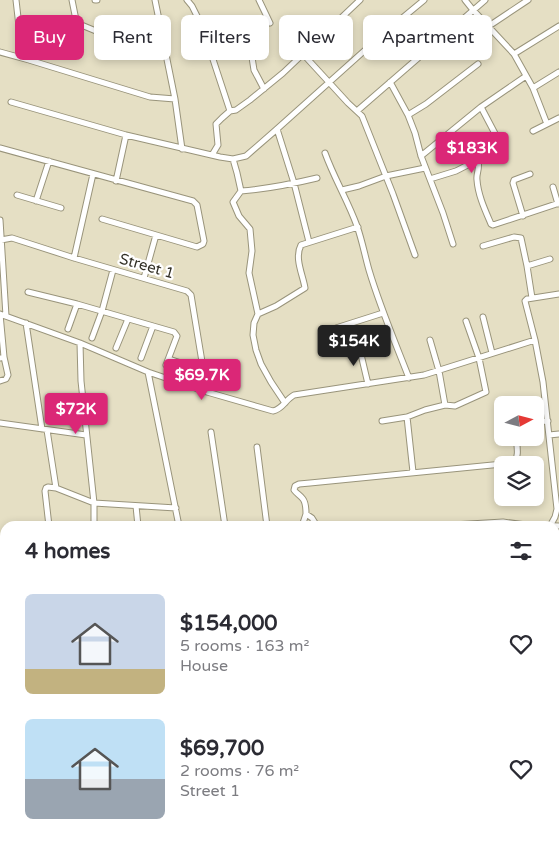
<!DOCTYPE html>
<meta charset="utf-8">
<style>
body{margin:0;font-family:"Varela Round",sans-serif;background:#f7f7f7;color:#2b2b33;height:100vh;display:flex;flex-direction:column;font-size:19px;white-space:nowrap}
*{box-sizing:border-box;margin:0}
p{font-size:16px;color:#7c7c81}
.icon{flex:none;width:28px;height:28px;fill:none;stroke:currentColor;stroke-width:2;stroke-linecap:round;stroke-linejoin:round}
.map{position:relative;flex:1;overflow:hidden}
.side{position:absolute;left:0px;top:521px;width:560px;height:321px;display:flex;flex-direction:column;background:#fff;border-radius:15px 15px 0 0;box-shadow:0 2px 8px #0003}
.side>*{flex:none}
.guide{position:absolute;left:15px;top:15px;width:530px;height:45px;display:flex;gap:10px}
.needle{width:32px;rotate:83deg}
.controls{position:absolute;left:494px;top:396px;display:grid;gap:10px}
.controls a{display:grid;place-items:center;width:50px;height:50px;border-radius:8px;background:#fff;box-shadow:0 2px 8px #0003;font-size:25px}
.price{position:absolute;translate:-50% -42px;padding:0 11px;border-radius:5px;background:#db2777;color:#fff;font-size:16px;line-height:32px;filter:drop-shadow(0 1px 2px #0008)}
.price::after{content:'';position:absolute;left:50%;top:30px;width:15px;height:11px;margin-left:-8px;background:inherit;clip-path:polygon(0 0,100% 0,50% 100%)}
.price.active{background:#222;color:#fff}
ul{padding:0;list-style:none}
li{display:flex;align-items:center;gap:15px;height:125px;padding:0 25px}
li span{display:grid;place-items:center;flex:none;width:140px;height:100px;border-radius:8px;color:#555}
li>.icon{margin-inline-start:auto}
span .icon{width:60px;height:60px;fill:#fffc;stroke-width:1}
li b{font-size:21px}
h2{display:flex;justify-content:space-between;align-items:center;height:60px;padding:0 25px;font-size:21px}
.tag{padding:0 18px;border-radius:8px;background:#fff;box-shadow:0 2px 8px #0003;font-size:18px;line-height:45px}
.tag.active{background:#db2777;color:#fff}
.map>svg:first-child{display:block}
.lines{fill:none;stroke-linecap:round;stroke-linejoin:round}
.minor-casing{stroke:#99947b;stroke-width:7}
.major-casing{stroke:#7c6a2a;stroke-width:8}
.minor{stroke:#fff;stroke-width:5}
.major{stroke:#c8b981;stroke-width:6}
.labels{text-anchor:middle;dominant-baseline:central;stroke-width:4.5;stroke-linejoin:round;paint-order:stroke}
.street-label{font-size:15px;fill:#312f25;stroke:#fff}
</style>
<div class="map">
<svg width="559" height="842" viewBox="0 0 559 842">
<rect width="100%" height="100%" fill="#e5dfc4"/>
<g class="lines">
<g class="minor-casing">
<path id="minor" d="M 16,0 L 20,35 L 20,57
M 72,0 L 76,20 L 79,24 L 149,53 L 166,55
M 95,0 L 97,0
M 155,0 L 175,99 L 182,149
M 187,0 L 192,6 L 202,26 L 230,111
M 259,0 L 270,23
M 465,0 L 473,10 L 514,54 L 533,88 L 547,124
M 489,26 L 528,0
M 251,51 L 254,70 L 264,89
M 0,52 L 29,60 L 150,97 L 175,99
M 303,54 L 348,103 L 362,116 L 393,194 L 415,255
M 514,54 L 559,26
M 390,82 L 408,115 L 415,133 L 421,156 L 443,213 L 453,244
M 533,88 L 559,72
M 11,102 L 126,135 L 220,157 L 233,159 L 246,156 L 277,129 L 383,34 L 424,0
M 357,111 L 485,0
M 408,115 L 426,104 L 478,64
M 277,129 L 294,183 L 309,242
M 533,131 L 559,118
M 0,148 L 193,201 L 197,205 L 204,241 L 203,244 L 197,247 L 102,219
M 325,153 C 334,178 348,201 357,226 C 362,240 365,256 369,270 C 380,307 395,342 409,378
M 212,155 L 218,145 L 216,124 L 222,118 L 230,111 L 236,110 L 250,100 L 283,73 L 360,0
M 421,156 L 481,107 L 526,76
M 233,159 L 237,173 L 241,191 L 233,202 L 239,216 L 250,229 L 252,251 L 249,273 L 258,314 L 254,323 L 253,335 L 256,350 L 261,364 L 271,382 L 285,403
M 478,160 C 480,170 476,173 477,180 C 478,195 485,210 491,224 L 493,225 L 559,203
M 430,179 L 456,171 L 499,149 L 501,145 L 481,107
M 116,181 L 126,135
M 553,187 L 558,204
M 342,190 L 359,186 L 386,176 L 425,168
M 241,191 C 266,189 292,184 317,178
M 17,195 L 61,208
M 36,201 L 49,161
M 523,216 L 513,183 L 514,180 L 530,174
M 0,220 L 6,316
M 1,240 L 12,238 L 74,258 L 187,291 L 191,295 L 207,392
M 483,246 L 514,237 L 521,238 L 527,266 L 532,298
M 74,258 L 93,174
M 527,266 L 550,259
M 144,278 L 156,235
M 28,292 L 77,304 L 174,332 L 177,336 L 166,365
M 0,314 L 80,343 L 148,372 L 207,392 L 273,411 C 283,409 285,400 294,395 L 424,375 L 535,340
M 0,314 L 4,357
M 258,314 L 276,306 L 305,288 C 303,275 294,258 301,245 L 358,227
M 483,317 L 492,353
M 26,323 L 42,429
M 336,328 L 383,313
M 68,329 L 77,304
M 92,338 L 102,311 L 113,270
M 430,340 L 439,371 L 445,405
M 80,343 L 81,381 L 94,503 L 94,526
M 359,346 L 368,384
M 116,348 L 128,319
M 0,358 L 4,357 L 8,375 L 6,379 L 0,381
M 141,358 L 153,326
M 169,359 L 193,367
M 148,372 L 179,526
M 515,400 L 516,405
M 407,417 L 413,472
M 382,421 L 407,417 L 425,410 L 445,405 L 455,406 L 486,392 L 479,358 L 466,321
M 535,422 L 548,421
M 0,423 L 86,435
M 47,430 L 56,488
M 211,432 L 225,526
M 549,435 L 559,434
M 257,447 L 267,526
M 136,506 L 138,526
M 49,526 L 45,491 L 46,488 L 48,487 L 56,488 L 94,503 L 176,508
M 302,526 L 306,514
M 317,526 L 312,518 L 306,514 C 306,509 306,503 303,499 C 300,495 297,494 294,490 L 295,486 L 299,484 L 310,483 L 512,463 C 520,459 517,446 516,438
M 436,526 L 503,522 L 526,525 L 559,526
M 550,526 L 555,517 L 557,509 L 543,382 L 535,340 L 525,301 L 527,299 L 559,294
M 0,596 L 5,673
M 557,703 L 559,720
M 555,765 L 559,765
M 0,823 L 2,842
M 70,838 L 70,842
M 117,838 L 117,842
M 159,838 L 160,842
M 202,838 L 203,842
M 243,838 L 244,842
M 282,838 L 284,842
M 318,838 L 318,842
M 359,838 L 360,842
M 486,838 L 486,842
M 528,838 L 529,842"/>
</g>
<g class="major-casing">
<path id="major" d="M 555,703 L 559,703
M 0,776 L 5,775"/>
</g>
<use href="#minor" class="minor"/>
<use href="#major" class="major"/>
</g>
<g class="labels">
<g class="street-label">
<text transform="translate(147 266) rotate(16)">Street 1</text>
</g>
</g>
</svg>
<div class="controls">
<a><svg class="needle" viewBox="-14 -14 28 28"><path d="M0-13l5 13h-10z" fill="#e53935"/><path d="M0 13l5-13h-10z" fill="#7c7c81"/></svg></a>
<a><svg class="icon" aria-label="layers" viewBox="0 0 24 24"><path d="M12 4l9 5-9 5-9-5zM3 14l9 5 9-5"/></svg></a>
</div>
<b class="price" style="left:472px;top:174px">$183K</b>
<b class="price active" style="left:354px;top:367px">$154K</b>
<b class="price" style="left:202px;top:401px">$69.7K</b>
<b class="price" style="left:76px;top:435px">$72K</b>
<div class="guide">
<a class="tag active">Buy</a>
<a class="tag">Rent</a>
<a class="tag">Filters</a>
<a class="tag">New</a>
<a class="tag">Apartment</a>
</div>
<section class="side">
<h2>4 homes<svg class="icon" aria-label="filters" viewBox="0 0 24 24"><path d="M4 7h16M4 17h16"/><circle cx="9" cy="7" r="2"/><circle cx="15" cy="17" r="2"/></svg></h2>
<ul>
<li><span style="background:linear-gradient(#c9d6e8 75%,#c2b280 0)"><svg class="icon" aria-label="home" viewBox="0 0 24 24"><path d="M3 11l9-7 9 7M6 9v11h12V9"/></svg></span><div><b>$154,000</b><p>5 rooms · 163 m²</p><p>House</p></div><svg class="icon" aria-label="heart" viewBox="0 0 24 24"><path d="M12 20l-8-8c-3-5 5-10 8-4 3-6 11-1 8 4z"/></svg></li>
<li><span style="background:linear-gradient(#bfe0f5 60%,#9aa5b1 0)"><svg class="icon" aria-label="home" viewBox="0 0 24 24"><path d="M3 11l9-7 9 7M6 9v11h12V9"/></svg></span><div><b>$69,700</b><p>2 rooms · 76 m²</p><p>Street 1</p></div><svg class="icon" aria-label="heart" viewBox="0 0 24 24"><path d="M12 20l-8-8c-3-5 5-10 8-4 3-6 11-1 8 4z"/></svg></li>
</ul>
</section>
</div>
